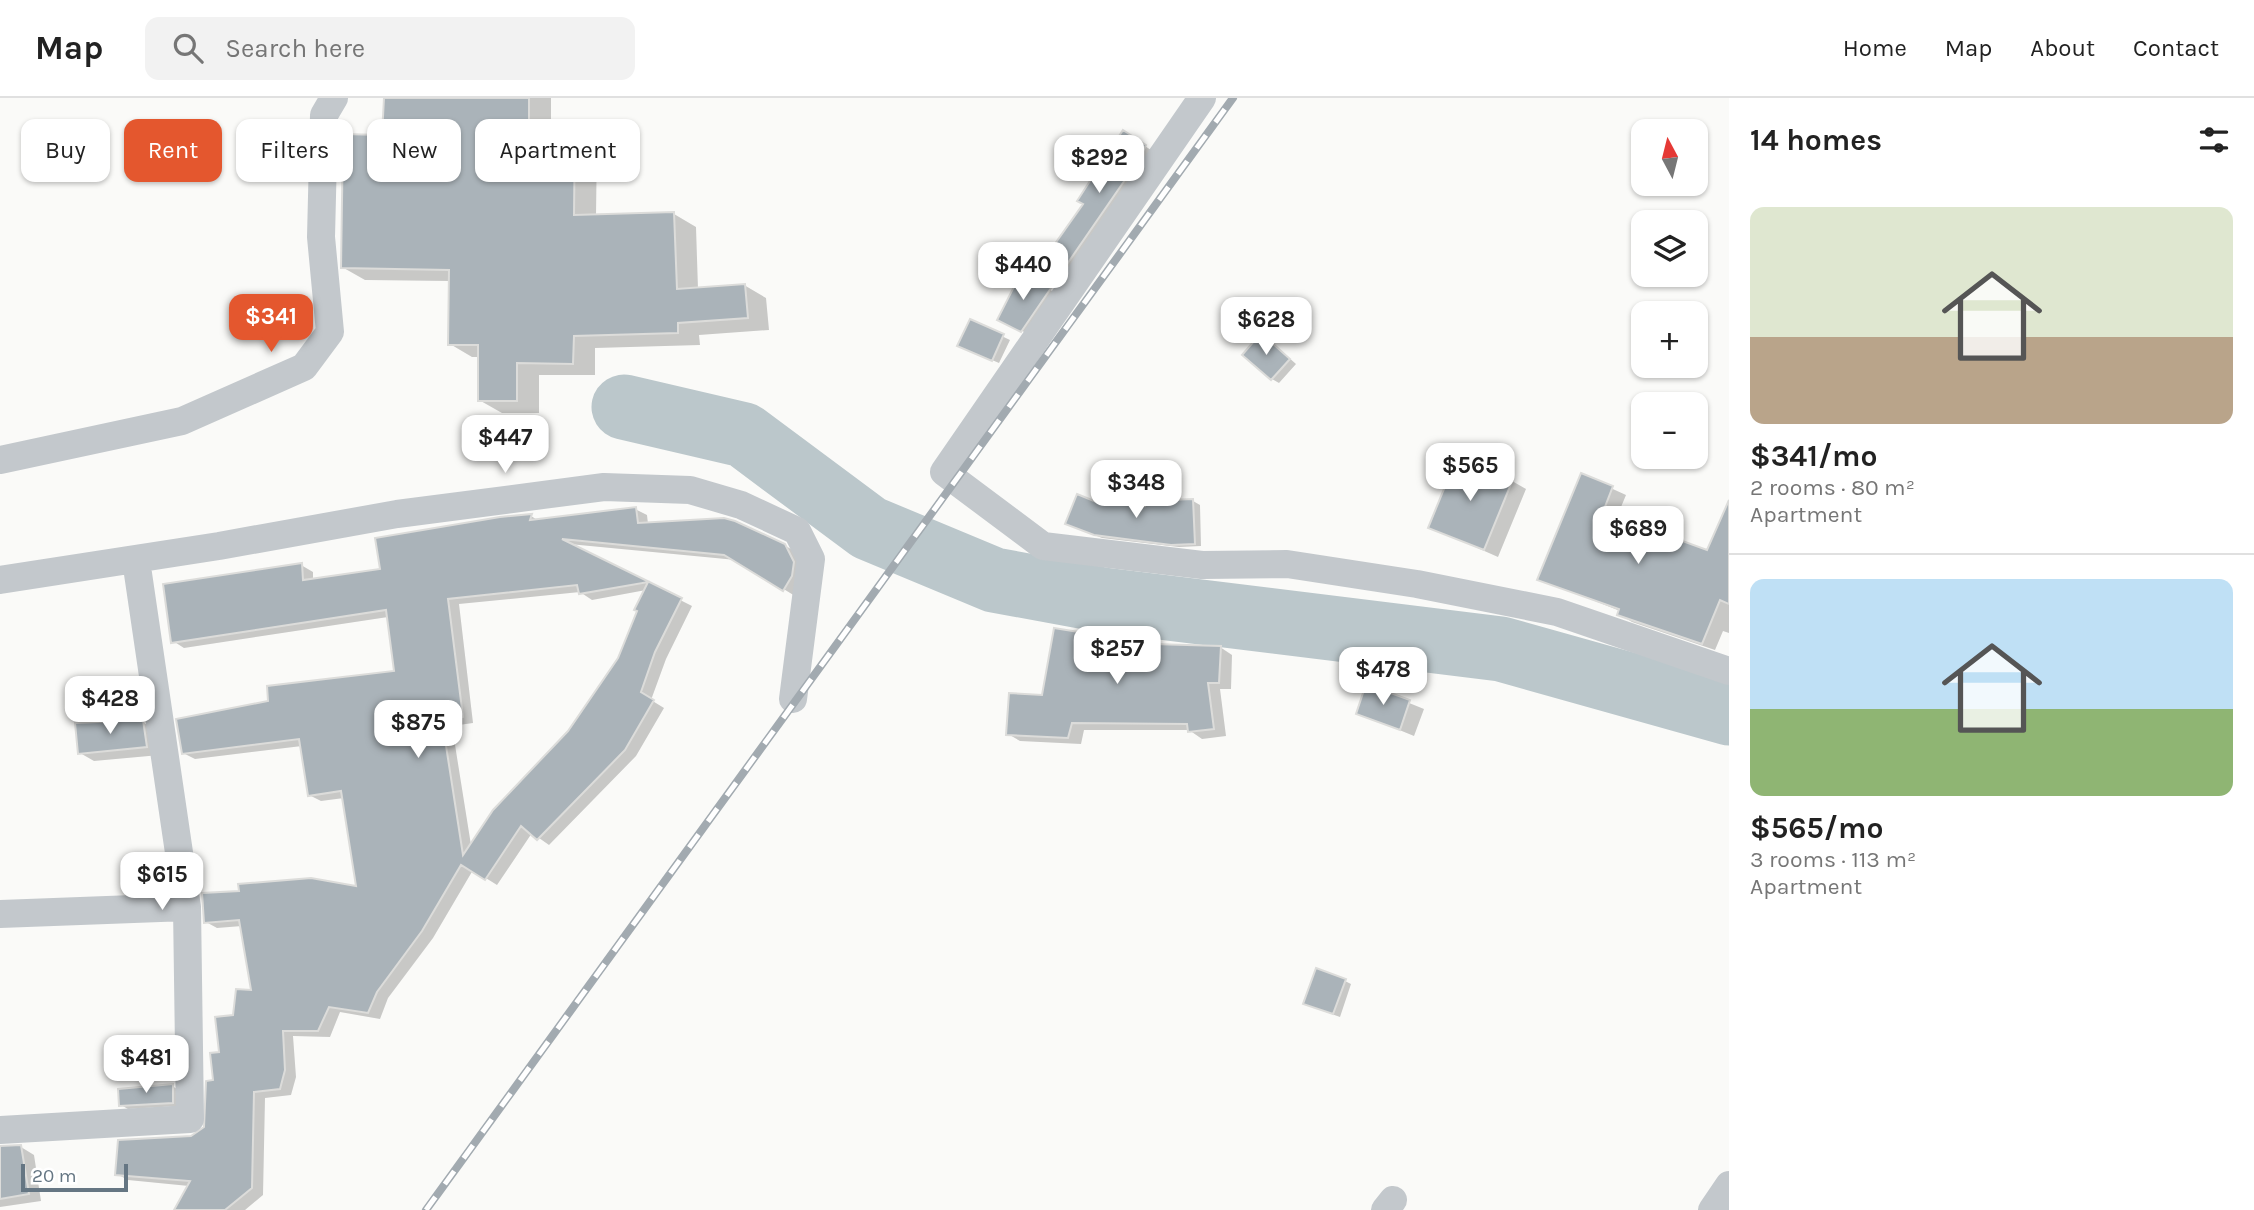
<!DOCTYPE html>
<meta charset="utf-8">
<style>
body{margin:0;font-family:Karla,sans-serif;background:#f2f2f2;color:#222;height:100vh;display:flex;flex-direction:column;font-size:26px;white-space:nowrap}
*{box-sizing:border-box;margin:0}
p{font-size:23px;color:#767676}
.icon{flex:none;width:38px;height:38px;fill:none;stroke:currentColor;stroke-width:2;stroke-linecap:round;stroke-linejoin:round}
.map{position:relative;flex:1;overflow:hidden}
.details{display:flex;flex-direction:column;background:#fff;width:525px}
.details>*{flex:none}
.guide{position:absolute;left:21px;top:21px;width:665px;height:63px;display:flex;gap:14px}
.needle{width:46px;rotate:353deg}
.fabs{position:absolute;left:1631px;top:21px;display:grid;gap:14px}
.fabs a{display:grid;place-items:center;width:77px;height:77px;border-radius:14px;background:#fff;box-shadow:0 2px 5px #0004;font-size:35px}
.scale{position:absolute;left:21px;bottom:18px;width:107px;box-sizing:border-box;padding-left:7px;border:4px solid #657683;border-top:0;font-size:19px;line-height:24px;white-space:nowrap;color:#657683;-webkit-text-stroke:5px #fff;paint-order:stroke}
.price{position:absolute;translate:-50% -60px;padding:0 16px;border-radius:14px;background:#fff;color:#222;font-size:23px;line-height:46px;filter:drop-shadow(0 2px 4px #0008)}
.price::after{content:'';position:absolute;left:50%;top:42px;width:21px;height:16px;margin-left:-10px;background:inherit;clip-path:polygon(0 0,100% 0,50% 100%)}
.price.active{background:#e4572e;color:#fff}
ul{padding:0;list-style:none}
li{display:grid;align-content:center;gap:14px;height:371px;padding:0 21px}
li+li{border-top:2px solid #e0e0e0}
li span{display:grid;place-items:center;height:217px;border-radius:14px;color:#555}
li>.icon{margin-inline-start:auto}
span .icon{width:126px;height:126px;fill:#fffc;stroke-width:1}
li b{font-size:30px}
h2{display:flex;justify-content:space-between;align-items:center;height:84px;padding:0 21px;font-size:30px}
.pill{padding:0 24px;border-radius:14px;background:#fff;box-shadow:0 2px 5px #0004;font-size:24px;line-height:63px}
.pill.active{background:#e4572e;color:#fff}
header{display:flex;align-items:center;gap:42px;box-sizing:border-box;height:98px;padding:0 35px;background:#fff;border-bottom:2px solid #e0e0e0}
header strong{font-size:33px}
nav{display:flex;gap:38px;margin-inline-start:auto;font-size:24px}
.search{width:490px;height:63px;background:#f2f2f2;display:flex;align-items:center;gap:18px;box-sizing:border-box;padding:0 24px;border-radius:14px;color:#767676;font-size:26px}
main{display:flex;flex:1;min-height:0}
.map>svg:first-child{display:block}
.shadow{fill:#0003;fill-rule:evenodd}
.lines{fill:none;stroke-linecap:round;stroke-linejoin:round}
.river{stroke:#bbc7cb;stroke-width:65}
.building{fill:#aab3b9;stroke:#dcdcda;stroke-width:2;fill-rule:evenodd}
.minor{stroke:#c3c8cc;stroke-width:28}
.rail-casing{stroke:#a2aab0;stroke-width:8}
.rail{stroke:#fff;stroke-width:5;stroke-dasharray:16;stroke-linecap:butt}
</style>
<header>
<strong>Map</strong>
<div class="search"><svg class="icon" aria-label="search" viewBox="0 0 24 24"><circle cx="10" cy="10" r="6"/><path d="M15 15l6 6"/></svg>Search here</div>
<nav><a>Home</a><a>Map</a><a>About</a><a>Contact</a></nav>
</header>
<main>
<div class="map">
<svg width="1729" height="1112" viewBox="0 0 1729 1112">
<rect width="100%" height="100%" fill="#fafaf8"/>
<path class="shadow" d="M 386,0 L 551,0 L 551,29 L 575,29 L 597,42 L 596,118 L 674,116 L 696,129 L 698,191 L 744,187 L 766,200 L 769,232 L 699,237 L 700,247 L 595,250 L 595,277 L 539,277 L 539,315 L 502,315 L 479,302 L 480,259 L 472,259 L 450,246 L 450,183 L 365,182 L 342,169 L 383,39 Z
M 1123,34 L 1151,52 L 1072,172 L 1049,156 L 1085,106 Z
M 1021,177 L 1056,195 L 1028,236 L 999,221 Z
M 970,223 L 1010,242 L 999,265 L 966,251 Z
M 1268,241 L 1296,266 L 1279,285 L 1272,281 Z
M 1582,377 L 1626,397 L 1616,421 L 1708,454 L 1729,402 L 1729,535 L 1723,533 L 1715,552 L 1632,524 L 1619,516 L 1620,513 L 1540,481 Z
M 1512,383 L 1526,391 L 1498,459 L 1430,429 Z
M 1193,403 L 1200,407 L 1201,448 L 1179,449 L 1102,440 L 1067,426 L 1100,407 L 1146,410 Z
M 635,411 L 647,417 L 648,426 L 784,447 L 796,454 L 805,471 L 795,498 L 736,462 L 569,446 L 692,508 L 666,561 L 651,602 L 664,610 L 636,658 L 549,747 L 532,735 L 497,787 L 473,772 L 433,840 L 388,900 L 380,921 L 340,914 L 330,939 L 293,938 L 296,979 L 291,997 L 265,1000 L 263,1097 L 245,1112 L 180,1112 L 189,1088 L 128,1082 L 117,1076 L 206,1030 L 220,956 L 235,919 L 253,894 L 242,828 L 217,830 L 206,824 L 358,790 L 344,700 L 321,703 L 309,697 L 302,648 L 195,661 L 183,655 L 269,605 L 396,574 L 388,519 L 184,550 L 173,543 L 301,467 L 313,474 L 313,482 L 382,472 L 531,418 L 539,423 ZM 646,492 L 620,561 L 569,634 L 471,747 L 452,628 L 473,625 L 459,506 L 580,494 L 592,502 Z
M 1153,547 L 1220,549 L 1232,557 L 1231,591 L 1220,591 L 1226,638 L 1202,641 L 1189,632 L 1084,632 L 1081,646 L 1020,643 L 1008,636 L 1044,599 Z
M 1367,588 L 1424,611 L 1414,638 L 1358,615 Z
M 142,624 L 157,632 L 160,657 L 94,663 L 80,655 Z
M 1345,883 L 1351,886 L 1340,919 L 1312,909 Z
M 172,988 L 179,992 L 179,1008 L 128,1011 L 121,1007 Z
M 21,1049 L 34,1057 L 41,1103 L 0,1109 L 0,1050 Z"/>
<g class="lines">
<path class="river" d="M 624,309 L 744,337 L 869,430 L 994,482 L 1103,502 L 1501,551 L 1729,615"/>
</g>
<path class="building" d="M 384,0 L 529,0 L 529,27 L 575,27 L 574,117 L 674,114 L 677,191 L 745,186 L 748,220 L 678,225 L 678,235 L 574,238 L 573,266 L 517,265 L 517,303 L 478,303 L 478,247 L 448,247 L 449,172 L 341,170 L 343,36 L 382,37 Z
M 1123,32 L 1146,47 L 1138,63 L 1065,169 L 1047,157 L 1083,106 L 1077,103 Z
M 1021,175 L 1051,190 L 1021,234 L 997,222 Z
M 970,221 L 1004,236 L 992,263 L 957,248 Z
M 1261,235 L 1290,261 L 1271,282 L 1242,257 Z
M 1457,359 L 1513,381 L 1484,452 L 1428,430 Z
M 1581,375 L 1613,388 L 1603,414 L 1707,452 L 1729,402 L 1729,506 L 1720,502 L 1702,546 L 1617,517 L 1619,511 L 1537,482 Z
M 1077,396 L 1099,405 L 1100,399 L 1145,408 L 1145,403 L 1193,401 L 1195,446 L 1171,447 L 1094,437 L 1065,426 Z
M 636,409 L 638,425 L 724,420 L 735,423 L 785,446 L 794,464 L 792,478 L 783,493 L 724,457 L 562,441 L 682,500 L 655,554 L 641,594 L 654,602 L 625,652 L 537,742 L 521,728 L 485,782 L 461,767 L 422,833 L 377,894 L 368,915 L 329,909 L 318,933 L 283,933 L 285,972 L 280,991 L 254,994 L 252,1090 L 225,1112 L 174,1112 L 190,1083 L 115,1077 L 118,1042 L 191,1038 L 204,1029 L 206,983 L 213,982 L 210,955 L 219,954 L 215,919 L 233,917 L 236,891 L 251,892 L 239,822 L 204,825 L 202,795 L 239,793 L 238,786 L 311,780 L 356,788 L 341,693 L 308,698 L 299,641 L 182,656 L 176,621 L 268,603 L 267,588 L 394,573 L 386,512 L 171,545 L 163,486 L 302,465 L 303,482 L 380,471 L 375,440 L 500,419 L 532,416 L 530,422 ZM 648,484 L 634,512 L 637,513 L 618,560 L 568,633 L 493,712 L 463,757 L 442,622 L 463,619 L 448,501 L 577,487 L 579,496 Z
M 1054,530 L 1153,546 L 1221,548 L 1219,585 L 1208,585 L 1214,631 L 1188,634 L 1187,626 L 1072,625 L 1068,640 L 1006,637 L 1009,595 L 1042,597 Z
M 1366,586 L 1410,602 L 1400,632 L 1356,616 Z
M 143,622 L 147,649 L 78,656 L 75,625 Z
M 1316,870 L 1346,881 L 1333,916 L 1303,906 Z
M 173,986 L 173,1005 L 119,1008 L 118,991 Z
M 21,1047 L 29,1096 L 0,1101 L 0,1048 Z"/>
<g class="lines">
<path class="minor" d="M 1202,0 L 944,374 L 1043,448 L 1202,467 L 1287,466 L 1417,486 L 1557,514 L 1729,573
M 0,362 L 182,323 L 304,269 L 330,234 L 321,139 L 324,17 L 334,0
M 0,482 L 219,448 L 397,416 L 604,389 L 690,392 L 741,407 L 797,433 L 811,461 L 793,601
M 0,816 L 187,809
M 0,1032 L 190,1021 L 187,809 L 136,462
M 1385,1112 L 1393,1102
M 1712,1112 L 1729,1087"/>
<g class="rail-casing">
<path id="rail" d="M 426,1112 L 1233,0"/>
</g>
<use href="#rail" class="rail"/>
</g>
</svg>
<div class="fabs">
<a><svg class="needle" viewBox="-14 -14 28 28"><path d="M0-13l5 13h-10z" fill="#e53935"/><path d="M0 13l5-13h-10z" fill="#767676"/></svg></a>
<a><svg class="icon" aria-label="layers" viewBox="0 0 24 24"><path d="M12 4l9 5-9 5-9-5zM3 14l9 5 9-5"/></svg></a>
<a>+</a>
<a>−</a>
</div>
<div class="scale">20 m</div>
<b class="price" style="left:1099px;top:97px">$292</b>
<b class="price" style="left:1023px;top:204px">$440</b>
<b class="price active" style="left:271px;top:256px">$341</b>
<b class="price" style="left:1266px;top:259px">$628</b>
<b class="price" style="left:505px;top:377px">$447</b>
<b class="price" style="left:1470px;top:405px">$565</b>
<b class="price" style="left:1136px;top:422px">$348</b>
<b class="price" style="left:1638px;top:468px">$689</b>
<b class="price" style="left:1117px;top:588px">$257</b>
<b class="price" style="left:1383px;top:609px">$478</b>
<b class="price" style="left:110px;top:638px">$428</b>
<b class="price" style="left:418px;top:662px">$875</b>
<b class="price" style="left:162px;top:814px">$615</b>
<b class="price" style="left:146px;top:997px">$481</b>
<div class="guide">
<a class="pill">Buy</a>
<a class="pill active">Rent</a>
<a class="pill">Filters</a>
<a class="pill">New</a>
<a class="pill">Apartment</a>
</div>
</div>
<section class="details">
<h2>14 homes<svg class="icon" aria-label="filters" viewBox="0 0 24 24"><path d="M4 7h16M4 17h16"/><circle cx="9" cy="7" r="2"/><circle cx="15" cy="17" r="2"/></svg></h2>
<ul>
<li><span style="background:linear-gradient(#dfe7d0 60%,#b9a48a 0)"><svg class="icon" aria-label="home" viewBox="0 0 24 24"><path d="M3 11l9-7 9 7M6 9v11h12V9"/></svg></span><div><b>$341/mo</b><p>2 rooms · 80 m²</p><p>Apartment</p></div></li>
<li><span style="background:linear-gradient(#bfe0f5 60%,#8fb573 0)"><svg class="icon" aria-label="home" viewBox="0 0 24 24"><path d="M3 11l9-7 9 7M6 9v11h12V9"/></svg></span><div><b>$565/mo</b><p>3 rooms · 113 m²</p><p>Apartment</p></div></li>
</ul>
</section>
</main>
